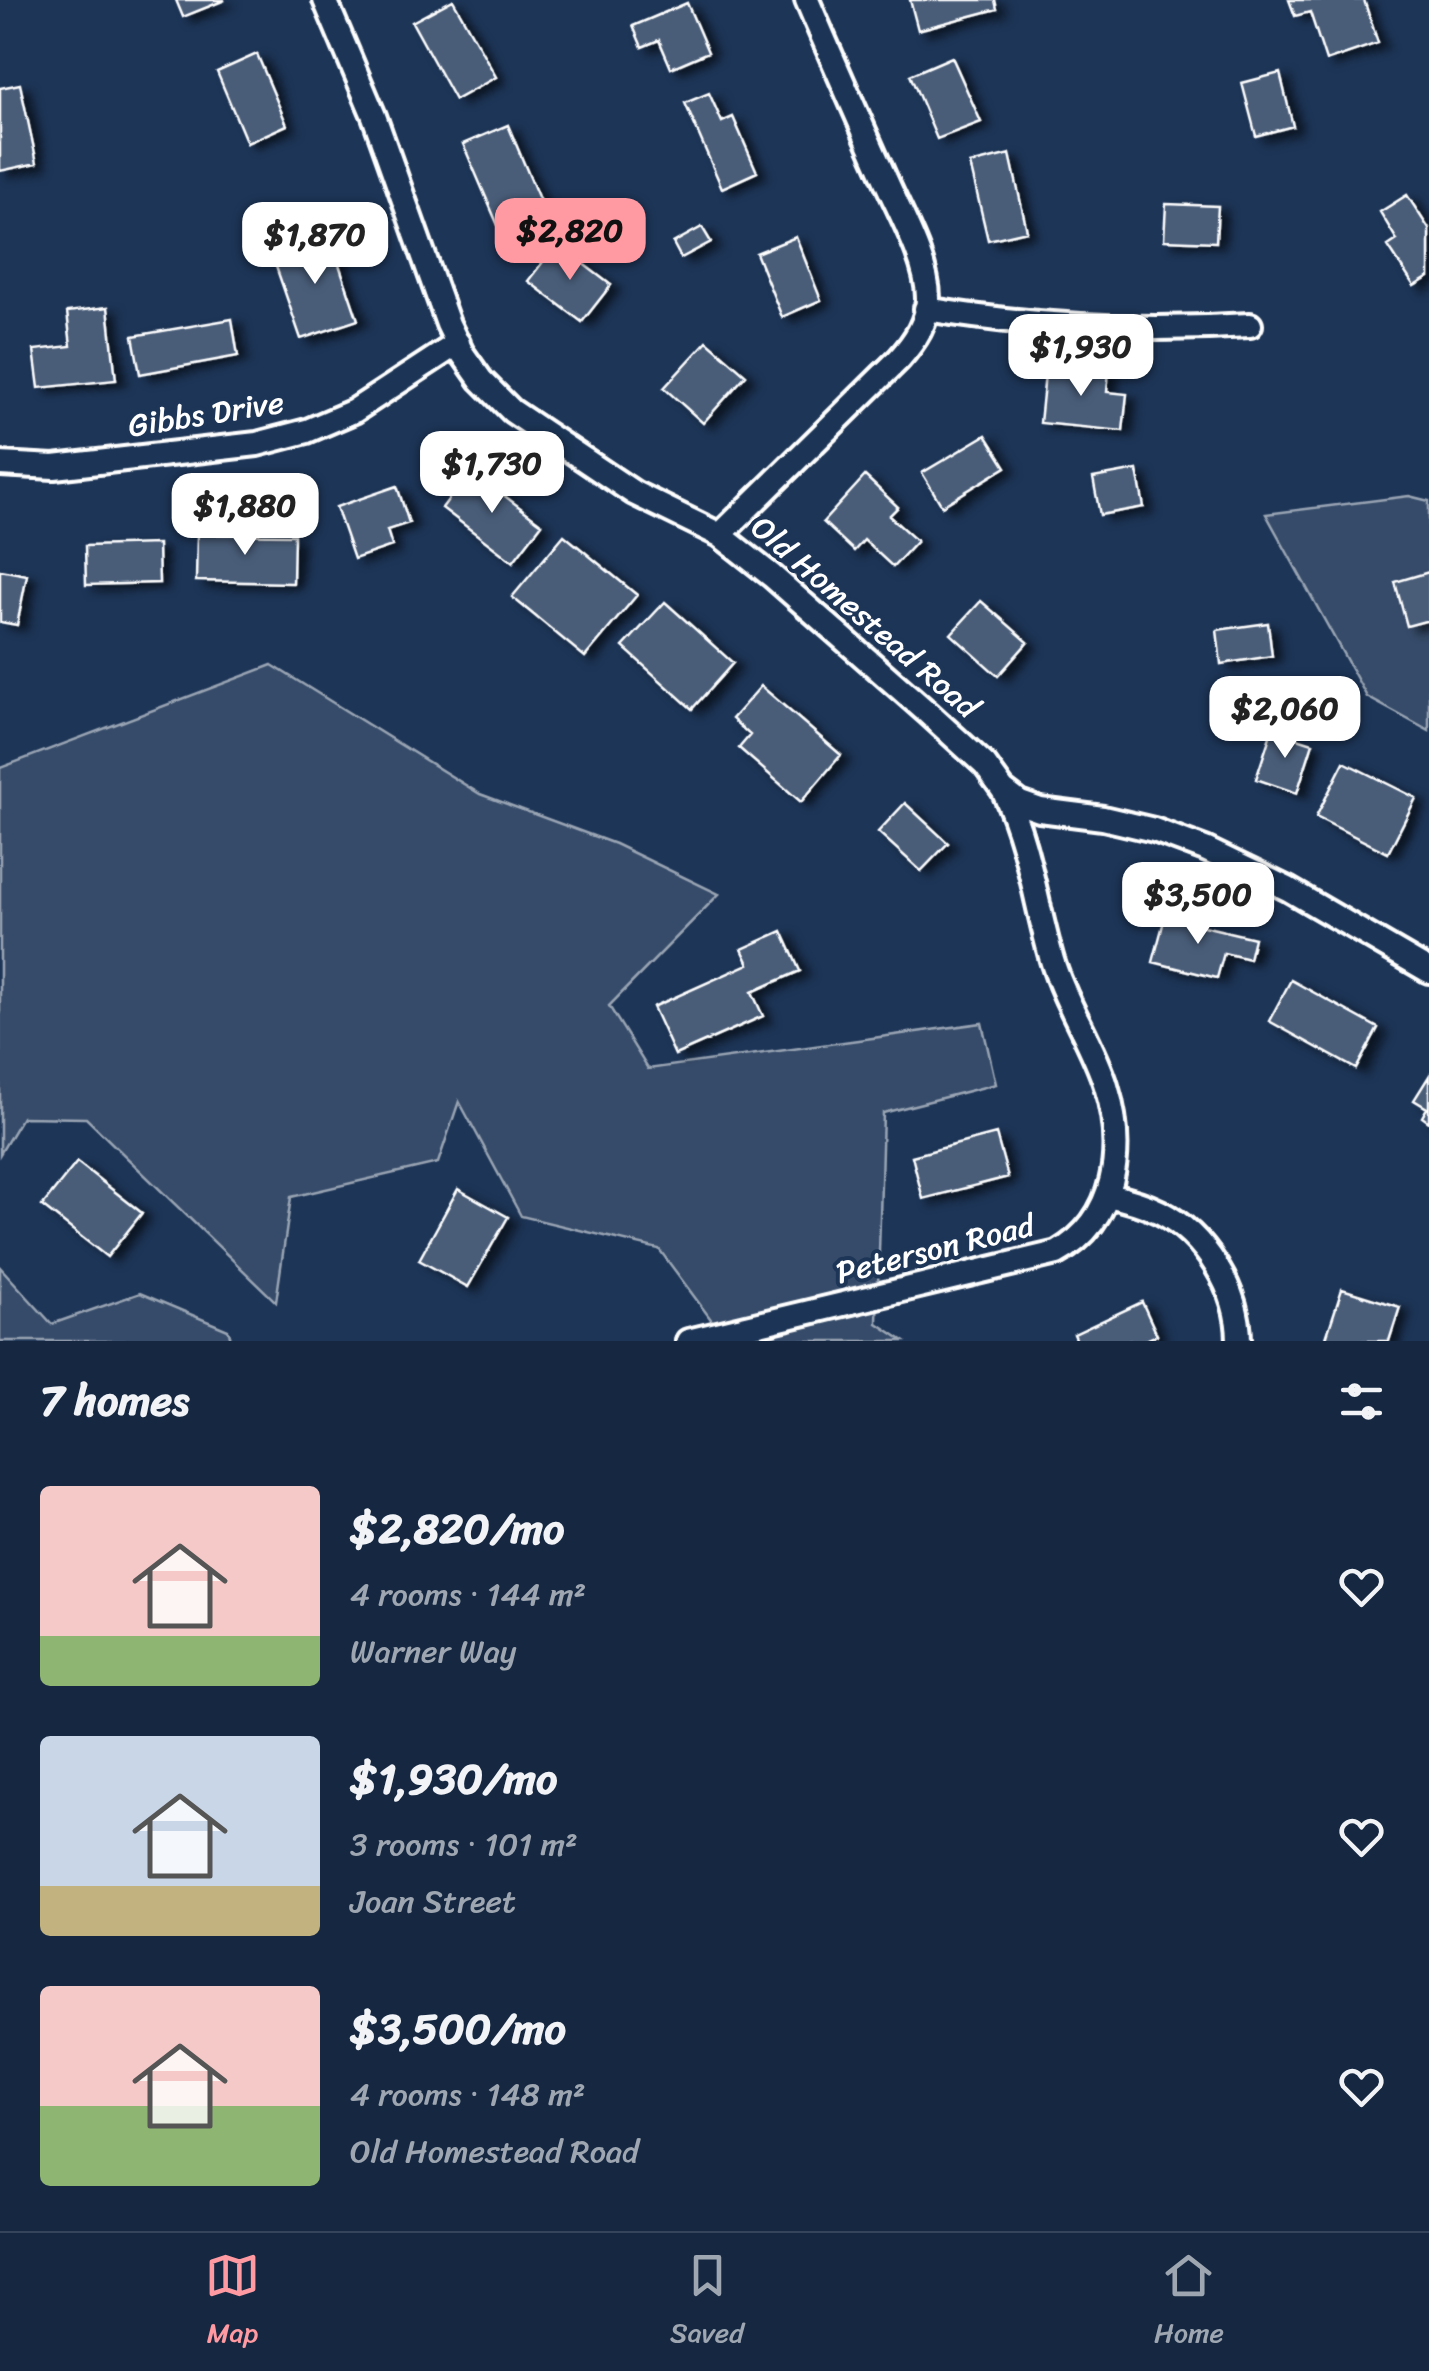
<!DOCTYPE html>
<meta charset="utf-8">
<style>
body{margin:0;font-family:Sriracha,sans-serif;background:#23344c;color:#f1f3f6;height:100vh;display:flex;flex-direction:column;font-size:38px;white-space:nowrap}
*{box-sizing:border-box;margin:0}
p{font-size:32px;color:#9ea6b1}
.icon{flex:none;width:55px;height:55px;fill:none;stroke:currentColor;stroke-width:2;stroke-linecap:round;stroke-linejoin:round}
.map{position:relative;height:1341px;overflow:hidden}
.drawer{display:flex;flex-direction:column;background:#162841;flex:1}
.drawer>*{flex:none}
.price{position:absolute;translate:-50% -85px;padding:0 22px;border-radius:20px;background:#fff;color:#222;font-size:32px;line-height:65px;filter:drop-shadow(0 2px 5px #0008)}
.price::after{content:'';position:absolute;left:50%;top:60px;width:30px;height:22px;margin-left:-15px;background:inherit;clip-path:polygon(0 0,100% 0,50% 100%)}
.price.selected{background:#ff9aa2;color:#111}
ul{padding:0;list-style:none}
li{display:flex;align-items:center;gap:30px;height:250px;padding:0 40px}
li span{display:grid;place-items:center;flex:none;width:280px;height:200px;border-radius:10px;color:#555}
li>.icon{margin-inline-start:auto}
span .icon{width:120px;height:120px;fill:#fffc;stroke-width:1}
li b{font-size:42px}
h2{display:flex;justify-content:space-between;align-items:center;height:120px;padding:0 40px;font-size:42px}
.tab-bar{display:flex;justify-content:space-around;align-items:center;height:140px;border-top:2px solid #35445a;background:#162841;font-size:28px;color:#9ea6b1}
.tab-bar a{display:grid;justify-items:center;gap:5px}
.tab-bar .selected{color:#ff9aa2}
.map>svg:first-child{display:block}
.green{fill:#364b69;stroke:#9aa5b4;stroke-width:2.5}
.building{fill:#4a5d79;stroke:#fff;stroke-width:2.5;filter:url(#shadow)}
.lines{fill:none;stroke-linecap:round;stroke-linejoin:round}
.street-casing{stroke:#fff;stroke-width:30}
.street{stroke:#1d3557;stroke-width:22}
.labels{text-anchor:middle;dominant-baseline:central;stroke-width:8;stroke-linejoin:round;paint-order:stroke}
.street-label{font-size:32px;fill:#fff;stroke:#1d3557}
</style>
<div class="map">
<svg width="1429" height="1341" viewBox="0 0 1429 1341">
<defs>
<filter id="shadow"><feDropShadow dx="9" dy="5" stdDeviation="5" flood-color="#0009"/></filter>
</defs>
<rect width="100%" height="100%" fill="#1d3557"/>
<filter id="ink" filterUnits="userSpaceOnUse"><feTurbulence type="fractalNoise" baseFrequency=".01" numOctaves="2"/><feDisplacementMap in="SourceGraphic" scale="20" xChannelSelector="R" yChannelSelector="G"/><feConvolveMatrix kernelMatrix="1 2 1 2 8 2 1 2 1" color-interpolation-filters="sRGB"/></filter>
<g filter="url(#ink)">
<path class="green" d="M 1409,496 L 1429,501 L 1429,731 L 1367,697 L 1266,514 Z
M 272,665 L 480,794 L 615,844 L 719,894 L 609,1006 L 648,1069 L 982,1023 L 996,1084 L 883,1113 L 877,1323 L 904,1341 L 727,1341 L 659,1249 L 521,1216 L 459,1101 L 438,1163 L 291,1197 L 276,1302 L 86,1118 L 22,1117 L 0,1154 L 0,768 Z
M 0,1267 L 52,1324 L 140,1293 L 228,1330 L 232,1341 L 0,1341 Z"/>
<path class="building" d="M 176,0 L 225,0 L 183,17 Z
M 453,0 L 496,77 L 455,100 L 412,22 Z
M 910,0 L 995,0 L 997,9 L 918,30 Z
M 1289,0 L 1364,0 L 1378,43 L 1326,61 L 1310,12 L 1295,16 Z
M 687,3 L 708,52 L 671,68 L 659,40 L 642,47 L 633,26 Z
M 257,54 L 287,125 L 247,143 L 217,72 Z
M 952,57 L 981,122 L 937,139 L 910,75 Z
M 1280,73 L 1293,126 L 1256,136 L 1242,83 Z
M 20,84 L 37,163 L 0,171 L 0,88 Z
M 709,93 L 722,122 L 733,117 L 757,172 L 722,188 L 685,103 Z
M 508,125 L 544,211 L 500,230 L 463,144 Z
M 1010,154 L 1027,231 L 988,240 L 970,164 Z
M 1407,195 L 1429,229 L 1429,277 L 1414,286 L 1388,246 L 1397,240 L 1380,212 Z
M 1166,204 L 1218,206 L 1216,242 L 1164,240 Z
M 702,227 L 711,242 L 681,258 L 673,243 Z
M 329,235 L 358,320 L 301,339 L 272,255 Z
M 796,237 L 821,300 L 782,317 L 756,253 Z
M 557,244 L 611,285 L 582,322 L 528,281 Z
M 108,307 L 116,380 L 39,388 L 34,350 L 71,346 L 67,312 Z
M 232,319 L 238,356 L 140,374 L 133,336 Z
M 707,341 L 746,375 L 703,423 L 664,388 Z
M 1046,364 L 1109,370 L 1107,392 L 1127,394 L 1123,431 L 1040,423 Z
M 986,435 L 1006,467 L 942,506 L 922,473 Z
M 470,470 L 542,524 L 513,562 L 442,508 Z
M 1137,470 L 1144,507 L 1100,515 L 1093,478 Z
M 865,476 L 898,507 L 889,516 L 917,541 L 893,567 L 864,540 L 854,551 L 823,522 Z
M 397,486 L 409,523 L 387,530 L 392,546 L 354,559 L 336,507 Z
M 197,534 L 294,535 L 293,583 L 196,581 Z
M 564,535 L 637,595 L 585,657 L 512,597 Z
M 158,544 L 159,583 L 86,585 L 85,546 Z
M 0,570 L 27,575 L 17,625 L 0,622 Z
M 1429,572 L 1429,620 L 1407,626 L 1395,582 Z
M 981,601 L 1028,642 L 998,676 L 951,634 Z
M 665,602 L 733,663 L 692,709 L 623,647 Z
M 1268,623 L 1272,656 L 1221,664 L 1217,630 Z
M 761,686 L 841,755 L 801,802 L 739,748 L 750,735 L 732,719 Z
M 1272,730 L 1313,743 L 1297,793 L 1256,779 Z
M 1344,762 L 1416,798 L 1388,853 L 1316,817 Z
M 905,803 L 948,843 L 921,871 L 878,832 Z
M 1165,917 L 1254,938 L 1249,959 L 1224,953 L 1217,978 L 1153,962 Z
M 782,931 L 800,971 L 752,992 L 763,1016 L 675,1055 L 653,1007 L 749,964 L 742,949 Z
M 1291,980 L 1378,1028 L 1356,1069 L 1269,1021 Z
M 1429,1076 L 1429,1122 L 1422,1117 L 1427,1108 L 1414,1100 Z
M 996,1134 L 1008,1177 L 923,1199 L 912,1156 Z
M 77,1162 L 142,1213 L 107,1257 L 42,1206 Z
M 458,1189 L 508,1217 L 468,1287 L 419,1260 Z
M 1342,1289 L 1400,1307 L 1389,1341 L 1325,1341 Z
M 1142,1302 L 1157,1335 L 1144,1341 L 1077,1341 L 1074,1334 Z"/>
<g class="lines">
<g class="street-casing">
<path id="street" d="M 325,0 L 374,116 L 448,324 L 462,353 L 481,380 L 512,411 L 634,493 L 720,535 L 772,576 L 928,713 L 985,765 L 1003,790 L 1020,803 L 1040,810 L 1103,818 L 1154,830 L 1205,849 L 1288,889 L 1429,971
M 926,309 C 1034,327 1141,332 1250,325
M 0,464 L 54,467 L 257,444 L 307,431 L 354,411 L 458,343
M 720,535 L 899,359 C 915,341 928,322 928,298 C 928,263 901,215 887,183 C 860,122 833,61 807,0
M 1108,1195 C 1126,1199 1144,1204 1160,1212 C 1205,1235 1239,1290 1239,1341
M 688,1341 L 1057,1253 C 1118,1219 1125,1148 1106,1086 C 1093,1043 1065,1004 1052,960 C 1036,905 1029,845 1004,792"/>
</g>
<use href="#street" class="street"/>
</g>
</g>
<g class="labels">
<g class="street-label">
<text transform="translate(206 414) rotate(-9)">Gibbs Drive</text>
<text transform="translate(865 617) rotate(41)">Old Homestead Road</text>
<text transform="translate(935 1249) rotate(-14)">Peterson Road</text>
</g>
</g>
</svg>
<b class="price selected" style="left:570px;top:283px">$2,820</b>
<b class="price" style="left:315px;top:287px">$1,870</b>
<b class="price" style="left:1081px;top:399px">$1,930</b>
<b class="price" style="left:492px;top:516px">$1,730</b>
<b class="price" style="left:245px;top:558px">$1,880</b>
<b class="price" style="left:1285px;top:761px">$2,060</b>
<b class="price" style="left:1198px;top:947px">$3,500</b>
</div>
<section class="drawer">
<h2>7 homes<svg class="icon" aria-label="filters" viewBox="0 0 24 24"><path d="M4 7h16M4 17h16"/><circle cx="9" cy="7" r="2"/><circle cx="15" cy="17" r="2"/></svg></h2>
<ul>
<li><span style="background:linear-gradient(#f6c9c9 75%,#8fb573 0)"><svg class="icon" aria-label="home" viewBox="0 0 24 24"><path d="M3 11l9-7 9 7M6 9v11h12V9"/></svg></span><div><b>$2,820/mo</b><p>4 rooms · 144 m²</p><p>Warner Way</p></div><svg class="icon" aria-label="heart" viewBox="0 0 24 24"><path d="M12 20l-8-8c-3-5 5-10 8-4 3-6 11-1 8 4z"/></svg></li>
<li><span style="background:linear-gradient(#c9d6e8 75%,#c2b280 0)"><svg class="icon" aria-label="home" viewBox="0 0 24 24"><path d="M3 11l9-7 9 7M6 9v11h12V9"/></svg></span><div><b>$1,930/mo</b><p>3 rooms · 101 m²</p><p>Joan Street</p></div><svg class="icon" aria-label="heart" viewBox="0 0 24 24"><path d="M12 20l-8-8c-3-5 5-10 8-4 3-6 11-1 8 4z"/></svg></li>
<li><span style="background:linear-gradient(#f6c9c9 60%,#8fb573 0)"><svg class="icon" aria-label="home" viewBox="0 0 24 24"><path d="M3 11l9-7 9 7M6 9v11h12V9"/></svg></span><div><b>$3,500/mo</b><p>4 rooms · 148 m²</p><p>Old Homestead Road</p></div><svg class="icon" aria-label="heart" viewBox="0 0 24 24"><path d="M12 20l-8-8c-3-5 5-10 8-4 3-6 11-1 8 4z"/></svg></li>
</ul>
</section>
<nav class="tab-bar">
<a class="selected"><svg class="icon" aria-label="map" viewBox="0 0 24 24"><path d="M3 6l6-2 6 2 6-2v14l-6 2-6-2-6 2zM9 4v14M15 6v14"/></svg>Map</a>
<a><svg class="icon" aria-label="saved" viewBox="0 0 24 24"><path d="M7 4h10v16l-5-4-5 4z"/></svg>Saved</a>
<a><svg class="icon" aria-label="home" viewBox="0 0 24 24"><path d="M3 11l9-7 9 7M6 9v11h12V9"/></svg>Home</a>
</nav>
